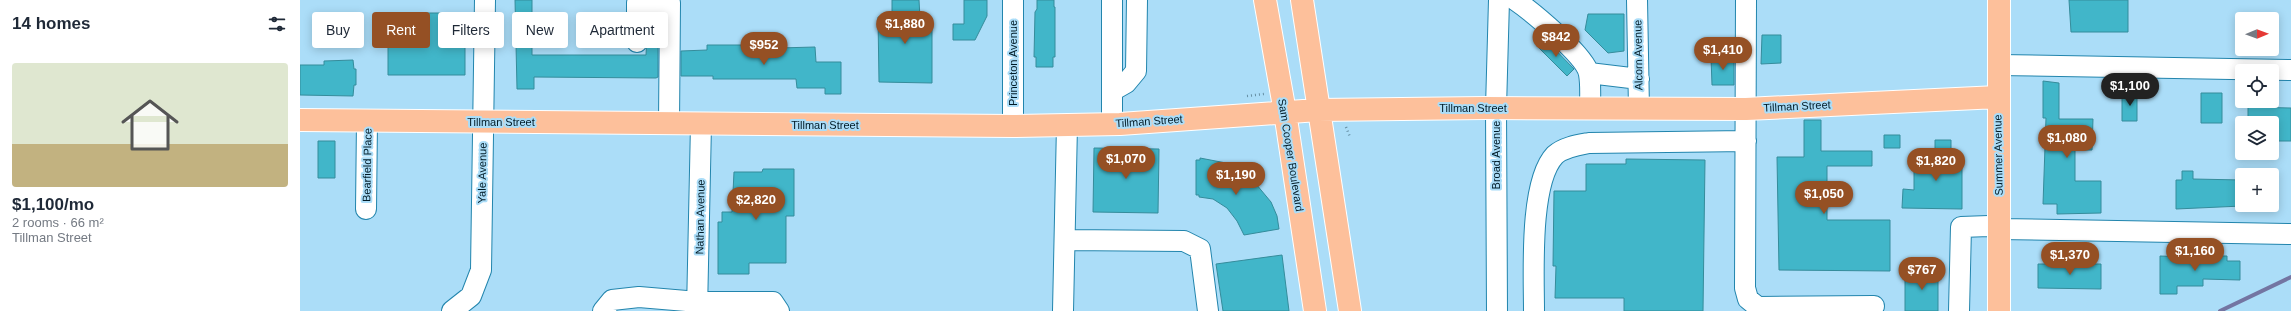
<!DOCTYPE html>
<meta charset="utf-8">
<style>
body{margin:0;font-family:Helvetica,sans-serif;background:#f6f6f7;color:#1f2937;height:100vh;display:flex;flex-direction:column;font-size:15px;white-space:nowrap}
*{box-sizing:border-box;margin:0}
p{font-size:13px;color:#747a83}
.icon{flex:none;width:22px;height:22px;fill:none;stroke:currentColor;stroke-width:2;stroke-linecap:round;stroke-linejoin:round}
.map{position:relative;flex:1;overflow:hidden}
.details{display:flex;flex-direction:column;background:#fff;width:300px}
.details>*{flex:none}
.top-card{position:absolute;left:12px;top:12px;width:380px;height:36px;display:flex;gap:8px}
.needle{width:26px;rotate:89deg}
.controls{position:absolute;left:1935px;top:12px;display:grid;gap:8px}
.controls a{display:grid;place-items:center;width:44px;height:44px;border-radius:4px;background:#fff;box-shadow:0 2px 10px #0003;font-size:20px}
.price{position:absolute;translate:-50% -34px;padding:0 9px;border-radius:14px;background:#955024;color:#fff;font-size:13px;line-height:26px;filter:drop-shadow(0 1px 2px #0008)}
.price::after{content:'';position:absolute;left:50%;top:24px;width:12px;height:9px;margin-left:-6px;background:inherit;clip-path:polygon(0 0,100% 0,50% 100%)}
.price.selected{background:#222;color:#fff}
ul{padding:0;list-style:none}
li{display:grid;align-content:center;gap:8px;height:212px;padding:0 12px}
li+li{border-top:1px solid #e0e1e3}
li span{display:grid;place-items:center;height:124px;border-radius:4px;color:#555}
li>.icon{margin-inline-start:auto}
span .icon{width:72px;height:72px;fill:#fffc;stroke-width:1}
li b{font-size:17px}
h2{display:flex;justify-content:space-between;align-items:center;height:48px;padding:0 12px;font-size:17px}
.tag{padding:0 14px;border-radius:4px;background:#fff;box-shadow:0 2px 10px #0003;font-size:14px;line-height:36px}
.tag.selected{background:#955024;color:#fff}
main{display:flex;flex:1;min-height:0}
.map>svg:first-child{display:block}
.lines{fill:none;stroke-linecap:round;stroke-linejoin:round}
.stream{stroke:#7375a2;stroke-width:4}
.building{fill:#41b6c9;stroke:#358c9b}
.minor-casing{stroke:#2285ad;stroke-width:22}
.major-casing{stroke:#fff;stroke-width:24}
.path{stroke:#668fa4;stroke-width:2.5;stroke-dasharray:1 3;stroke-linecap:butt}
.minor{stroke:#fff;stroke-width:20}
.major{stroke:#fdc09b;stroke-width:22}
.labels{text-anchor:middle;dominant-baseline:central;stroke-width:4;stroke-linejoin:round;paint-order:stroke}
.street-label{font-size:11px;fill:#001b27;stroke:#abddf8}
</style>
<main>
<section class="details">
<h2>14 homes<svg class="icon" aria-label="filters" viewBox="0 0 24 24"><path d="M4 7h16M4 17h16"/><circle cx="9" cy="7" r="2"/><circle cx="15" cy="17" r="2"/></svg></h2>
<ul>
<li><span style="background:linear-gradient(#dfe7d0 65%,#c2b280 0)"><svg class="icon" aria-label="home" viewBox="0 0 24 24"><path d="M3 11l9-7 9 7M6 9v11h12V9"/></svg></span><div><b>$1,100/mo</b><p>2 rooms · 66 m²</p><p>Tillman Street</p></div></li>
</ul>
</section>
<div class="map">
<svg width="1991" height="311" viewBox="0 0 1991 311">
<rect width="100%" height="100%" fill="#abddf8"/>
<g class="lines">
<path class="stream" d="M 1920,311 L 1991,277"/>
</g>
<path class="building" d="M 215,0 L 232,0 L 232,55 L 346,55 L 348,14 L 358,14 L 358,77 L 356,78 L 234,77 L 234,89 L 217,89 Z
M 592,0 L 619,0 L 620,18 L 632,18 L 632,83 L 579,82 L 578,17 L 592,17 Z
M 664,0 L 687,0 L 687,16 L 675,40 L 653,40 L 653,24 L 664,24 Z
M 737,0 L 754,0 L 754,7 L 755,7 L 755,57 L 753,57 L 753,67 L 736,67 L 736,57 L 734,57 L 735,12 L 737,9 Z
M 1769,0 L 1828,0 L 1828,32 L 1771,32 Z
M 119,13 L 146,13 L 146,14 L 151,15 L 151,24 L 155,24 L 155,45 L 165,45 L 165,75 L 88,75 L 88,45 L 119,45 Z
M 1288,14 L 1324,14 L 1324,51 L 1308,53 L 1285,30 Z
M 1462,35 L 1481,35 L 1481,63 L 1461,64 Z
M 1245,39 L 1274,69 L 1267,76 L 1238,47 Z
M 407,45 L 441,45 L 442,49 L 515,47 L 516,62 L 541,62 L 541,94 L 525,94 L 525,88 L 497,88 L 496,79 L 413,79 L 413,76 L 381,76 L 381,51 L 407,50 Z
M 1411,57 L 1434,57 L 1434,85 L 1412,85 Z
M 53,60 L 54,69 L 56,69 L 56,85 L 54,85 L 53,96 L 0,95 L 0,65 L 24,65 L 24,61 Z
M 1743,81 L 1759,83 L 1759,119 L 1793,119 L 1792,150 L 1775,150 L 1775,181 L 1801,181 L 1801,213 L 1757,214 L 1757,204 L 1743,204 L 1746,118 L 1743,118 Z
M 1837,92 L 1837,121 L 1822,121 L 1822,93 Z
M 1901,93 L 1922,93 L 1922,123 L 1901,123 Z
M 1948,107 L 1991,108 L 1991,141 L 1972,141 L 1972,123 L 1948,123 Z
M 1504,120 L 1521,120 L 1521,151 L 1572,151 L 1572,166 L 1527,166 L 1527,220 L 1590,220 L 1590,271 L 1479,270 L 1477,157 L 1504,157 Z
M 1584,135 L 1600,135 L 1600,148 L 1584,148 Z
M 1635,140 L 1651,140 L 1651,164 L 1662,164 L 1662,209 L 1602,208 L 1603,189 L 1614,190 L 1614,163 L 1635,164 Z
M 18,141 L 35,141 L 35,178 L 18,178 Z
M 794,148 L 859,149 L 858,213 L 793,212 Z
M 900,158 L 926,163 L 951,178 L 971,202 L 977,216 L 979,229 L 944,235 L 937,221 L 927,208 L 913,199 L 899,197 L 899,195 L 896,195 L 896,160 L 900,160 Z
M 1326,159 L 1405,160 L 1403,311 L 1324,311 L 1324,298 L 1255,298 L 1256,266 L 1253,266 L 1254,191 L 1286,191 L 1286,164 L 1326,164 Z
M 463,169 L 494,169 L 494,216 L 486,216 L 486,263 L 449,263 L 449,274 L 418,274 L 418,222 L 422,222 L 422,212 L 432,212 L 434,172 L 462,172 Z
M 1882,171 L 1893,171 L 1893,179 L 1942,180 L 1942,206 L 1876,209 L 1876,180 L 1882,180 Z
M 982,255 L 989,311 L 923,311 L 916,264 Z
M 1860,256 L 1915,258 L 1915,256 L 1927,256 L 1927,261 L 1940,261 L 1940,280 L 1903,279 L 1903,286 L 1877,286 L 1877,294 L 1860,294 Z
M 1738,264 L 1801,264 L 1801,289 L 1738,288 Z
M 1638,271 L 1638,311 L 1605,311 L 1605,272 Z"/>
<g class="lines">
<g class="minor-casing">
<path id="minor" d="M 1215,0 C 1231,11 1286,56 1289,74 C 1291,85 1290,98 1290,109
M 1337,0 L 1339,109
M 1446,0 L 1445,288 L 1448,299 L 1458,307 L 1574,306
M 337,42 L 337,3 L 370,3 L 369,123
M 1698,65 L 1991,70
M 1289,73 L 1339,79
M 812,91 L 826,83 L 836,71 L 837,0
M 812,124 L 812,0
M 713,126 L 713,0
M 66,209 L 67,121
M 765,240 L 884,241 L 900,249 L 908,311
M 152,311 L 171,296 L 181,270 L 185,0
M 303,311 L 312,300 L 339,297 L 398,302 L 473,302 L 479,311
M 397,311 L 401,124
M 763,311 L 767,125
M 1197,311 L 1196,108 L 1199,0
M 1234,311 C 1234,274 1229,182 1255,155 C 1264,147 1278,145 1289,143 L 1446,141
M 1659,311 L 1661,227 L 1689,226 L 1699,229 L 1991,234"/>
</g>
<g class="major-casing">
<path id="major" d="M 965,0 L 985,112 L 1015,311
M 1002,0 L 1050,311
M 1699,0 L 1699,311
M 0,120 L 713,126 L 820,124 L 1018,110 L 1185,108 L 1446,109 L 1698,97"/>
</g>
<path class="path" d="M 947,96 L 964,94
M 1046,127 L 1050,137"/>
<use href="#minor" class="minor"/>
<use href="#major" class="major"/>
</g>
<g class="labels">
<g class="street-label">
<text transform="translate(1338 55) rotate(-91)">Alcorn Avenue</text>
<text transform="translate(713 63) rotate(-90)">Princeton Avenue</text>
<text transform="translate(1497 106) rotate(-3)">Tillman Street</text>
<text x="1173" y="108">Tillman Street</text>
<text transform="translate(849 121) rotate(-4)">Tillman Street</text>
<text x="201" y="122">Tillman Street</text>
<text x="525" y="125">Tillman Street</text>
<text transform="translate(991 155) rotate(81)">Sam Cooper Boulevard</text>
<text transform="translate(1196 155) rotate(-90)">Broad Avenue</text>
<text transform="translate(1698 155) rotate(-91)">Summer Avenue</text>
<text transform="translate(67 165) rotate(-89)">Bearfield Place</text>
<text transform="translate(182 173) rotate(-89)">Yale Avenue</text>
<text transform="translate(400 217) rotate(-89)">Nathan Avenue</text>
</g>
</g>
</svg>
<div class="controls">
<a><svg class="needle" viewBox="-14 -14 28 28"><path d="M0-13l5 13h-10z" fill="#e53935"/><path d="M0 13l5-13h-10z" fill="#747a83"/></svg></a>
<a><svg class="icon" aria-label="locate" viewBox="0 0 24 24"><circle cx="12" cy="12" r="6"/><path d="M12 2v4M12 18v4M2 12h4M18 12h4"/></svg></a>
<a><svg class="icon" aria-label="layers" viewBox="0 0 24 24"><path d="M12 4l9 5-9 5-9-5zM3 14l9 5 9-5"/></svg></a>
<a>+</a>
</div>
<b class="price" style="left:605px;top:45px">$1,880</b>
<b class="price" style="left:1256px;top:58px">$842</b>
<b class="price" style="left:464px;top:66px">$952</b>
<b class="price" style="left:1423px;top:71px">$1,410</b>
<b class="price selected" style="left:1830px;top:107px">$1,100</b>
<b class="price" style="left:1767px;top:159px">$1,080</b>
<b class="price" style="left:826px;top:180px">$1,070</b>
<b class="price" style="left:1636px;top:182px">$1,820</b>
<b class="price" style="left:936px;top:196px">$1,190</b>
<b class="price" style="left:1524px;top:215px">$1,050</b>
<b class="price" style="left:456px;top:221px">$2,820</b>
<b class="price" style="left:1895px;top:272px">$1,160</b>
<b class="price" style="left:1770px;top:276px">$1,370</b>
<b class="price" style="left:1622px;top:291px">$767</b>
<div class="top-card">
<a class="tag">Buy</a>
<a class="tag selected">Rent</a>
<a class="tag">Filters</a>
<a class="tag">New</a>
<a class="tag">Apartment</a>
</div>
</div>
</main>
